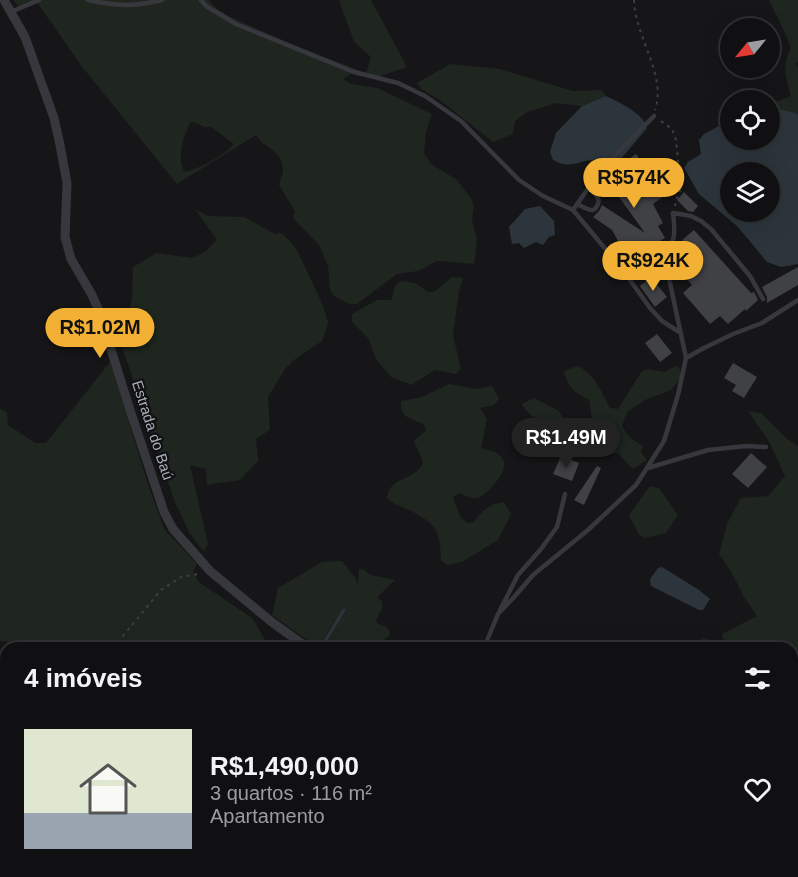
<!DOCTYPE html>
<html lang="pt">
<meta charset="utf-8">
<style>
body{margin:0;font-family:Helvetica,sans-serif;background:#1e1e20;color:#f1f3f6;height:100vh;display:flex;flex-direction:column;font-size:22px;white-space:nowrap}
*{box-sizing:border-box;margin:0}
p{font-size:20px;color:#9c9d9f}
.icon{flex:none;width:33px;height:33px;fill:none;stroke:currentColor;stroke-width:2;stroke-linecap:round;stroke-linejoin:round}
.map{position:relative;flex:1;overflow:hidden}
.drawer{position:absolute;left:0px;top:642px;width:798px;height:236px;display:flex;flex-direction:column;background:#101012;border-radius:18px 18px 0 0;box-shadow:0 6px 24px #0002,0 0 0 2px #303032}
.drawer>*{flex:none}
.needle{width:39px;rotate:240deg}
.tools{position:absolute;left:720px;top:18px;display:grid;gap:12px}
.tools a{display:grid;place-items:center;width:60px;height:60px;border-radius:50%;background:#101012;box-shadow:0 6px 24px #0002,0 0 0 2px #303032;font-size:30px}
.price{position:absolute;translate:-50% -51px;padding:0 14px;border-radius:21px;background:#f2b134;color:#111;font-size:20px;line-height:39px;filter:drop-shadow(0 2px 3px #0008)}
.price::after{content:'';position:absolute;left:50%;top:36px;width:18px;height:14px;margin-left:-9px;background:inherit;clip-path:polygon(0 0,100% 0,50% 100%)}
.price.on{background:#222;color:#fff}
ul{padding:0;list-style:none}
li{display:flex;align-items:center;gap:18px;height:150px;padding:0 24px}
li span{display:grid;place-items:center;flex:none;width:168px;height:120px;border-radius:0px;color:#555}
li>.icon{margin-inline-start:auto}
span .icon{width:72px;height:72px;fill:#fffc;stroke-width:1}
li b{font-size:26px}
h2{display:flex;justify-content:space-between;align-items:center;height:72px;padding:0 24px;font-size:26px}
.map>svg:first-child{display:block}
.green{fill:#1e261f;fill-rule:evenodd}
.water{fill:#2c353c;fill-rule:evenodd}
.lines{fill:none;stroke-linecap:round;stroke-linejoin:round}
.stream{stroke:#2c353c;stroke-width:3}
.building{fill:#404145}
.path{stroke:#3d3f44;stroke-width:2;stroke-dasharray:3 4.5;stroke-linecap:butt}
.service{stroke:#37383d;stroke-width:4.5}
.minor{stroke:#37383d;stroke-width:9}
.labels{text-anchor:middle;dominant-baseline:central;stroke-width:4.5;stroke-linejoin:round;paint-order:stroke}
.street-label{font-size:15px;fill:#a8adb8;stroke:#111113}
</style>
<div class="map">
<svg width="798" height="877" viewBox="0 0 798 877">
<rect width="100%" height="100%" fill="#161618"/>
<path class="green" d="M 13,0 L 209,0 C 218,14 238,20 253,27 C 287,43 322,56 358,70 L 343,79 L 351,84 L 377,88 L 432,114 L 426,132 L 424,153 L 432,165 L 456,179 L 471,198 L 474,206 L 472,220 L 477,240 L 474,264 L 437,261 L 418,271 L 397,274 L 357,304 L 349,304 L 334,296 L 330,290 L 328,266 L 319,245 L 293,218 L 295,211 L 279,185 C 280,180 283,174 283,170 C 283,150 264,149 256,135 L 177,184 L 83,68 L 36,1 L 20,8 ZM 194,122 L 204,127 L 211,127 L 234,144 C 223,156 200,169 184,172 C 177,156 183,138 190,123 Z
M 339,0 L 371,0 L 407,67 L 378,77 L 366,74 L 371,57 L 354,42 Z
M 769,0 L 798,0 L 798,62 L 796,63 L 798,68 L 798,116 L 797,113 L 770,107 L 770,104 L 791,96 C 786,78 781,66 791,48 L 785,33 Z
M 450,64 L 500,69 L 573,91 L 602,90 L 606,96 L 582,106 L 556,103 L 527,112 L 515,121 L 513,134 L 493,142 L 440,100 L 421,89 L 417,83 Z
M 195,209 L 208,216 L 244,217 L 275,234 L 282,233 L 296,248 L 321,301 L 328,321 L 327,327 L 322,341 L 294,360 L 285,369 L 268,397 L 270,430 L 256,439 L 258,461 L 240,480 L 207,485 L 206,469 L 190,465 L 208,544 L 204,552 L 189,532 L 174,500 L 122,347 L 132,298 L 133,267 L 157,253 L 192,258 L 205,252 L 217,240 Z
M 452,277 L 463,278 L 459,291 L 453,335 L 461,369 L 456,374 L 435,370 L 411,385 L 391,377 L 376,359 L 368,338 L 352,322 L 352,314 L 377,300 L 391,300 L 396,284 L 402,281 L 415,283 L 428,292 L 434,292 Z
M 110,362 L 148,484 L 164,529 L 197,564 L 193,572 L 199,582 L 252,618 L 270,648 L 23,648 L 12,643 L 0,641 L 0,409 L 7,412 L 8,425 L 35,443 L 46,443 Z
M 577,366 C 594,372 602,393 610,408 L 618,409 L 642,371 L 649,369 L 664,372 L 676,366 L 679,368 L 681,373 L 679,380 L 671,390 L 645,400 L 627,412 L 622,426 L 629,437 L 643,446 L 641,452 L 647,460 L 633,469 L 618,453 L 580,456 L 559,449 C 561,422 531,424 522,404 L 534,398 L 559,411 L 572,431 L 579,436 L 587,431 L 593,425 L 589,400 C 575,393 568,388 564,371 Z
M 449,384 L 477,389 L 492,386 L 499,399 L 494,405 L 480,408 L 487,419 L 481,448 C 489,450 501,452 504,462 C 507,473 487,495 477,498 C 471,499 465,495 459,493 L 453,497 L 461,518 L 467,523 L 474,522 C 482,511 489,504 504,502 L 511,514 L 498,540 L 462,562 L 447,565 L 441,561 C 440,529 437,524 407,509 C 398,505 394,505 387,498 C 389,479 407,481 418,470 C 420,469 422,464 423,462 L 414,441 L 426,430 L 423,424 C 410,418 400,418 401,401 L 422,397 Z
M 748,411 L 761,413 L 786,438 L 798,446 L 798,877 L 492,877 L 492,872 L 792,872 L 792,648 L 685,648 L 704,638 L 725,647 L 722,634 L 757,616 L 744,597 L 732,573 L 719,554 L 727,524 L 741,498 L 768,496 L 785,476 L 770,443 Z
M 650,486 L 659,488 L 678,515 L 666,533 L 645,538 L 639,535 L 629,515 Z
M 342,561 L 356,579 L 358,584 L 359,569 L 363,569 L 371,575 L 395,580 L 377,597 L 382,602 L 382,609 L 375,622 L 388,628 L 390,635 L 382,642 L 391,648 L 318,648 L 272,615 L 278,588 L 322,562 Z
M 6,825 L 6,872 L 247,872 L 244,877 L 0,877 L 0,832 Z"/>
<path class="water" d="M 606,96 C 619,102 644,114 647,128 L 620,160 C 611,160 600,158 591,160 C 575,162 569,169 553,160 L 550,152 L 556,133 L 582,106 Z
M 770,107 L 797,113 L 798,116 L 798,264 L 781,267 L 767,262 L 738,227 L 699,194 L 684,168 L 688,162 L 701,154 L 699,140 L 704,134 L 730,120 L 730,140 L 770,140 ZM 730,172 L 770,172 L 770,212 L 730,212 Z
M 540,206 L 554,221 L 555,235 L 549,237 L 543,245 L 536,242 L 524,248 L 519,243 L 512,244 L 509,227 L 525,209 Z
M 662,567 L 699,590 L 710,599 L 703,610 L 699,610 L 651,586 L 650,579 L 658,568 Z"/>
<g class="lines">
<path class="stream" d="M 321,648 L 344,610
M 151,877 L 156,872"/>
</g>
<path class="building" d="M 636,154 L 664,196 L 653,204 L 663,223 L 658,226 L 665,238 L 653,245 L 654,247 L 629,261 L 612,230 L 593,217 L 599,211 L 602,205 L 645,233 L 606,179 L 621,168 L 620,165 Z
M 684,192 L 698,206 L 693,212 L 688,211 L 677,200 Z
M 694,230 L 751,293 L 754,292 L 758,300 L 746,311 L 745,309 L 728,324 L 720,316 L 710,324 L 683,293 L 692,285 L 670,259 L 687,244 L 682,240 Z
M 798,267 L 798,285 L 767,303 L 767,297 L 762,287 Z
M 651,277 L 667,297 L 655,307 L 640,286 Z
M 657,334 L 672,353 L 660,362 L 645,343 Z
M 733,363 L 757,377 L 744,398 L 732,391 L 736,385 L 724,378 Z
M 751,453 L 767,467 L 748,488 L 732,474 Z
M 561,456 L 579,463 L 572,481 L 553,474 Z
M 597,466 L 601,468 L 584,505 L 574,500 Z"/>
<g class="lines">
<path class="path" d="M 634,0 C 635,37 667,75 655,110
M 661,121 L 672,129 L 676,140 L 681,189 L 676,200 L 675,206
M 113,648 L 161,590 L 181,577 L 199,574"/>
<path class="service" d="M 88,0 C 116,6 134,7 162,0
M 201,0 L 206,6 L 236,24 L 354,72 L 398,83 L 425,96 L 461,121 L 519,180 L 543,196 L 573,210 L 622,269 L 650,308 L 662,321 L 681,333
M 11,12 L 39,0
M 577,204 C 581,206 589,211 593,210 C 595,209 596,208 597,206 C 602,199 594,193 589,188
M 573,210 L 601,170 L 654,116
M 622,269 C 632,264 668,250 672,242 C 676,235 674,221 673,213 L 691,216 L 701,221 L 711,229 L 750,276 L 763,299
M 686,358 L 704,348 L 733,334 L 762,323 L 798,300
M 648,468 L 708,450 L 746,446 L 766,447
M 500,610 L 518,575 L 541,549 L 557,527 L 565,494
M 484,648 L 498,614 L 515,596 L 533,575 L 588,530 L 636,485 L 664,441 L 678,395 L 686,358 L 663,250"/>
<path class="minor" d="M 4,0 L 25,37 L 54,118 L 60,145 L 67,183 L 65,237 L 71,259 L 92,295 L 99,311 L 129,407 L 164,512 L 173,529 L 210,571 L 273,623 L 308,648
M 479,877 L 479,872"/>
</g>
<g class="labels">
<g class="street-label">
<text transform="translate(153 430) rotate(72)">Estrada do Baú</text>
</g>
</g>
</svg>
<div class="tools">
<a><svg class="needle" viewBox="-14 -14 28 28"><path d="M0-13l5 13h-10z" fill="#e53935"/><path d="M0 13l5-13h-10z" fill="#9c9d9f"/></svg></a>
<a><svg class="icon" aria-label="locate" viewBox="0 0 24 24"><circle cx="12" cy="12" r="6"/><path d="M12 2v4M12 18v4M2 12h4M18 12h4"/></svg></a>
<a><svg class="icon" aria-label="layers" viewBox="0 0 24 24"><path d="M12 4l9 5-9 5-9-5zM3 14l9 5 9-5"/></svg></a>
</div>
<b class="price" style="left:634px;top:209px">R$574K</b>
<b class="price" style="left:653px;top:292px">R$924K</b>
<b class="price" style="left:100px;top:359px">R$1.02M</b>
<b class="price on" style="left:566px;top:469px">R$1.49M</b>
<section class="drawer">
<h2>4 imóveis<svg class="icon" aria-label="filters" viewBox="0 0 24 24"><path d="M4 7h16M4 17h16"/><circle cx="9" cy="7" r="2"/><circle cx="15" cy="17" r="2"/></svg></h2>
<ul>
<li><span style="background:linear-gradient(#dfe7d0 70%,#9aa5b1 0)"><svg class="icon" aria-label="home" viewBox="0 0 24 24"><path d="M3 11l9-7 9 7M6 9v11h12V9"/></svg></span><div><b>R$1,490,000</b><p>3 quartos · 116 m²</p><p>Apartamento</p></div><svg class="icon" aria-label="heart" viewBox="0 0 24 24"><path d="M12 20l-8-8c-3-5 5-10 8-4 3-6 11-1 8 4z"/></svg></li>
</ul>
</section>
</div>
